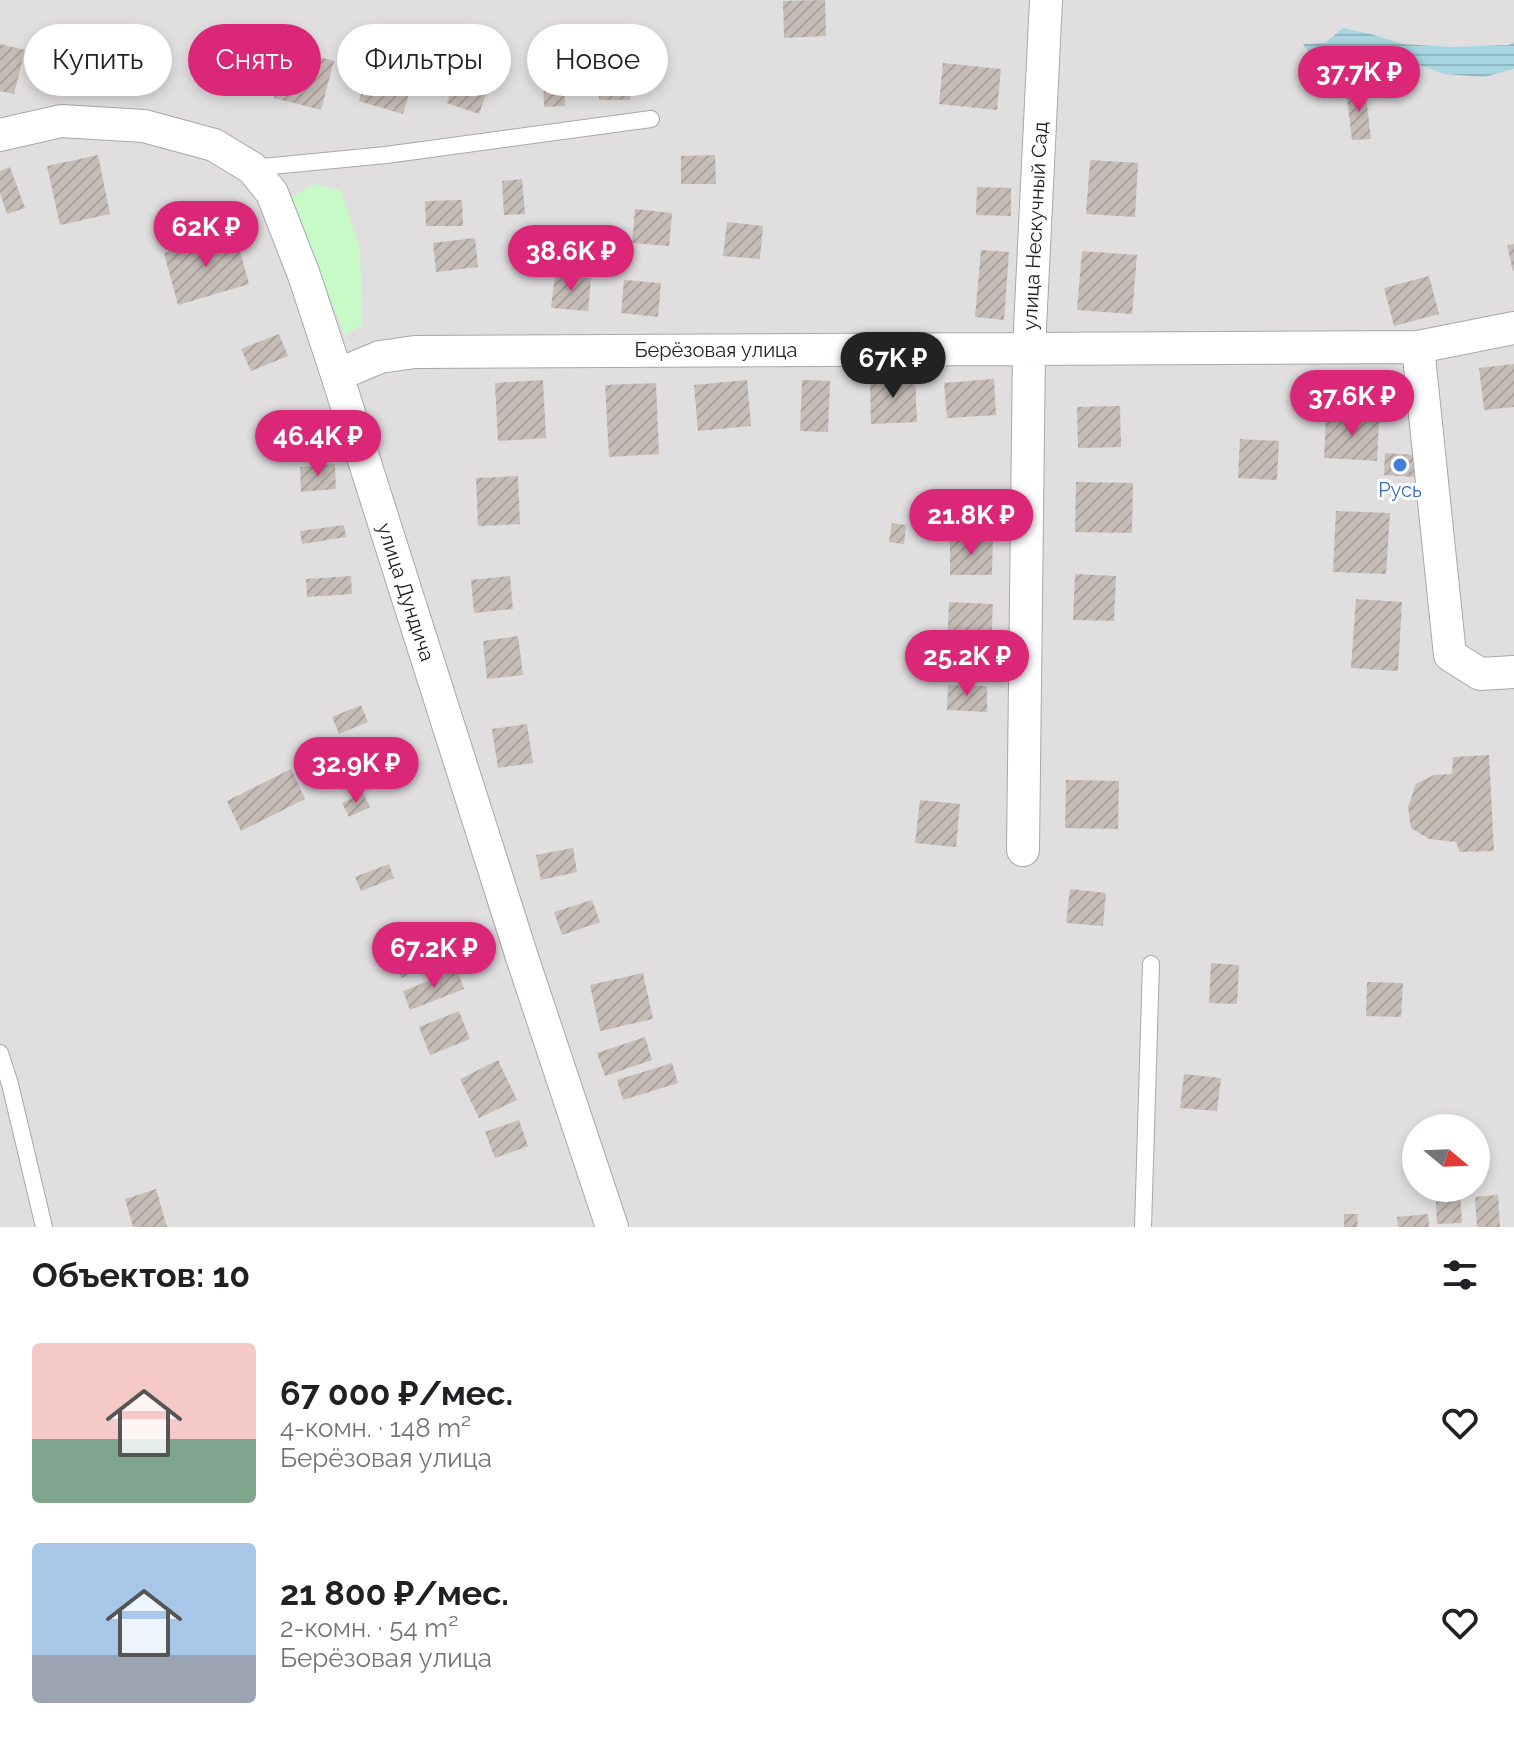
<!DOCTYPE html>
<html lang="ru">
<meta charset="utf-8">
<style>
body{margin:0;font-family:Raleway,sans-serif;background:#f2f2f2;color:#202124;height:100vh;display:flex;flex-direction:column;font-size:30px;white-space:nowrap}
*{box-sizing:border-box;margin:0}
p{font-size:26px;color:#757577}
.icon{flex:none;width:44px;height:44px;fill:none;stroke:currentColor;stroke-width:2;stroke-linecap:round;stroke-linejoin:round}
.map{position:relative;height:1227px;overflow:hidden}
.sheet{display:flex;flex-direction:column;background:#fff;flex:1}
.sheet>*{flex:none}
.hud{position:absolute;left:24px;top:24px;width:800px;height:72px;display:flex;gap:16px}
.needle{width:52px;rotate:109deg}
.buttons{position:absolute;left:1402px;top:1114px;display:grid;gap:16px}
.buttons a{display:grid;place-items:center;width:88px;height:88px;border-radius:50%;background:#fff;box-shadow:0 4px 12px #0003;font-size:40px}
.price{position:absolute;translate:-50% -68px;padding:0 18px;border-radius:28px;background:#db2777;color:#fff;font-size:26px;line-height:52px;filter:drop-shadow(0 2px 4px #0008)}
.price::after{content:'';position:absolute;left:50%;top:48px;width:24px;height:18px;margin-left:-12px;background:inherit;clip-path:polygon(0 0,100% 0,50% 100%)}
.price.active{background:#222;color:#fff}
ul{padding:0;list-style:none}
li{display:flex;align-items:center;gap:24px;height:200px;padding:0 32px}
li span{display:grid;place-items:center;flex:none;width:224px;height:160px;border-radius:8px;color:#555}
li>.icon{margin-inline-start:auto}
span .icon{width:96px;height:96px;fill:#fffc;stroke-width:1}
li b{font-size:34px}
h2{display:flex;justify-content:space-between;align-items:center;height:96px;padding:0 32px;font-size:34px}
.chip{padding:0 28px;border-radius:36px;background:#fff;box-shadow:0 4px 12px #0003;font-size:28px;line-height:72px}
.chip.active{background:#db2777;color:#fff}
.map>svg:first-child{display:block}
.residential{fill:#e0dedf;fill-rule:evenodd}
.park{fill:#c6fbc7}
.water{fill:url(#water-rules)}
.building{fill:url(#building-hatch)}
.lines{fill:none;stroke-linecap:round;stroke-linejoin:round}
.service-casing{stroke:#a8a8a8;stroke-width:18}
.minor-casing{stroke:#a8a8a8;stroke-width:34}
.service{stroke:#fff;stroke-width:16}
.minor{stroke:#fff;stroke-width:32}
.shop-dot{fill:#3f7fe0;stroke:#fff;stroke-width:3}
.labels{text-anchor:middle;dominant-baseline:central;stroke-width:6;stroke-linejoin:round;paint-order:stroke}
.street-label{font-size:20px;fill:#212121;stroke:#fff}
.shop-label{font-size:20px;fill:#366cbe;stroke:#fff}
</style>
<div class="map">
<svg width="1514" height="1227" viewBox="0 0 1514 1227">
<defs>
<pattern id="water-rules" width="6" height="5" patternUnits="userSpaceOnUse" patternTransform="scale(2)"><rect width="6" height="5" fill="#a8d6e0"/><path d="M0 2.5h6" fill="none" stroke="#90b7c0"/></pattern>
<pattern id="building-hatch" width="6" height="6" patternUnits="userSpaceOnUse" patternTransform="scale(2)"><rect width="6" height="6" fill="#c7bdb7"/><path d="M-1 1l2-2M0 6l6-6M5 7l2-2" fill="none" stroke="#aba29d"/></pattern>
</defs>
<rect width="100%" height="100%" fill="#f2eee8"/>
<path class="residential" d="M 0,0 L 1514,0 L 1514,1227 L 0,1227 ZM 1416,1128 L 1476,1128 L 1476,1188 L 1416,1188 Z"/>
<path class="park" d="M 313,184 L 341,191 L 360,249 L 362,325 L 345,335 L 290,198 Z"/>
<path class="water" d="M 1343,28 L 1371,34 L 1402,44 L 1451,47 L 1509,45 L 1514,42 L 1514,69 L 1484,77 L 1444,74 L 1410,62 L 1346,67 L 1314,61 L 1303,44 L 1325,43 Z"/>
<path class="building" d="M 825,0 L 826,36 L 784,38 L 783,1 Z
M 599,25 L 630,25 L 630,100 L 599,100 Z
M 0,44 L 25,50 L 14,94 L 0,91 Z
M 116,46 L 145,54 L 136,83 L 108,75 Z
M 210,46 L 258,56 L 251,91 L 203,82 Z
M 287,48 L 334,61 L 321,110 L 274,98 Z
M 374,54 L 417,67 L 403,114 L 359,101 Z
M 462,57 L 495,68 L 479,114 L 447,103 Z
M 943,63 L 1001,69 L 997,110 L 939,104 Z
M 564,65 L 565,106 L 544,107 L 543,66 Z
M 1365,88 L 1371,139 L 1352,140 L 1346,90 Z
M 98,155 L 110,214 L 60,225 L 47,166 Z
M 715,155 L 716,184 L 681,184 L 681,156 Z
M 1090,160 L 1138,163 L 1135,217 L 1086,214 Z
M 10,167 L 25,208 L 7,214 L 0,193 L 0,171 Z
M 522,179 L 525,214 L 504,215 L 502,181 Z
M 977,187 L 1011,188 L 1011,216 L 976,215 Z
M 462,200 L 463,226 L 426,226 L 425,201 Z
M 635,209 L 672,213 L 669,246 L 632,243 Z
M 727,222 L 763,226 L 760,259 L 723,256 Z
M 235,233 L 249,284 L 178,305 L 164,253 Z
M 475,238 L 478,267 L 436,272 L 433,243 Z
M 1514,244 L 1514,271 L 1513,271 L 1507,245 Z
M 981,250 L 1009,252 L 1004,320 L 975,317 Z
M 1082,251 L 1137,255 L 1132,314 L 1077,310 Z
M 555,275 L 591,278 L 588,311 L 551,308 Z
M 1429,276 L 1439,314 L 1394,326 L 1384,288 Z
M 624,280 L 661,283 L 658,317 L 621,313 Z
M 279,334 L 288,356 L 251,371 L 241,349 Z
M 1514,364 L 1514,407 L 1484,410 L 1479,368 Z
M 915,376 L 917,422 L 871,424 L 870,377 Z
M 994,379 L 996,415 L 947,418 L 944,383 Z
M 543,380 L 546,438 L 498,441 L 495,383 Z
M 747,380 L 751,426 L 698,431 L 694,385 Z
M 802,380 L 830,381 L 828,432 L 800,431 Z
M 656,383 L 659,454 L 609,457 L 605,385 Z
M 1120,406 L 1121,447 L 1078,448 L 1077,407 Z
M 318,412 L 324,429 L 277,447 L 271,431 Z
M 1326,416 L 1379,419 L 1377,461 L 1324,458 Z
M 1240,439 L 1279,441 L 1277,480 L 1238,478 Z
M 1385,453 L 1415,455 L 1415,477 L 1384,475 Z
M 335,464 L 336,489 L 301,492 L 300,467 Z
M 518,476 L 520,524 L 478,526 L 476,478 Z
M 1076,482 L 1133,483 L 1132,533 L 1075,532 Z
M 1336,511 L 1390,513 L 1386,574 L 1333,572 Z
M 892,523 L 906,525 L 904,544 L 889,542 Z
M 344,525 L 346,537 L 302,544 L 300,531 Z
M 950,538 L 993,539 L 992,575 L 950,575 Z
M 1075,574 L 1116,576 L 1114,621 L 1073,620 Z
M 351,576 L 352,594 L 307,597 L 306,579 Z
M 510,576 L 513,609 L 474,613 L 471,580 Z
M 1356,599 L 1402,602 L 1398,671 L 1351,668 Z
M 949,602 L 993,604 L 991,647 L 947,645 Z
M 518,636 L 523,675 L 487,679 L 483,641 Z
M 948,685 L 987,686 L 987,712 L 947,710 Z
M 361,705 L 368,722 L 339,734 L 332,717 Z
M 527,724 L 533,763 L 498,768 L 492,729 Z
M 1489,755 L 1494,851 L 1460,852 L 1456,842 L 1429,839 L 1411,828 L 1408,807 L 1416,784 L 1434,775 L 1452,774 L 1453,757 Z
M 291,769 L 305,799 L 241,831 L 227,801 Z
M 1066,780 L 1119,781 L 1118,829 L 1065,828 Z
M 363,793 L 370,807 L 349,817 L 342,803 Z
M 920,800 L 960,804 L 956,847 L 915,843 Z
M 573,848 L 577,872 L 541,880 L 536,855 Z
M 389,864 L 394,878 L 361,891 L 355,877 Z
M 1070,889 L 1106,893 L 1103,926 L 1066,923 Z
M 592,900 L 600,922 L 562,935 L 554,912 Z
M 436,938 L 445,954 L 402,978 L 393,962 Z
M 1211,963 L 1239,965 L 1237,1004 L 1209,1003 Z
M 457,970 L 464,989 L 410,1010 L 403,991 Z
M 643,973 L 653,1019 L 600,1031 L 590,985 Z
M 1367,982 L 1403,983 L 1401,1017 L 1366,1016 Z
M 459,1011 L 470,1039 L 430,1055 L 419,1027 Z
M 645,1037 L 652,1060 L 605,1076 L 597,1053 Z
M 498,1060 L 517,1100 L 479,1118 L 460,1079 Z
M 672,1063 L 678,1083 L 623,1100 L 617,1080 Z
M 1184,1074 L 1221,1078 L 1217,1111 L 1180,1108 Z
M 519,1120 L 528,1146 L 495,1158 L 485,1132 Z
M 156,1189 L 167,1227 L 133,1227 L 125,1199 Z
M 1460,1189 L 1462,1223 L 1437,1224 L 1435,1190 Z
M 1498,1195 L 1500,1227 L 1477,1227 L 1475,1197 Z
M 1344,1214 L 1358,1214 L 1357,1227 L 1344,1227 Z
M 1428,1214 L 1429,1227 L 1398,1227 L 1397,1217 Z"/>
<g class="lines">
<g class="service-casing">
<path id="service" d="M 252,168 L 386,155 L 651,119
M 0,1053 L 10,1084 L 44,1227
M 1143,1227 L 1151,964"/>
</g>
<g class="minor-casing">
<path id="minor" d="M 0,135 L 61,121 L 144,126 L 214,145 L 252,168 L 272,193 L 304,275 L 337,375 L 522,957 L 612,1227
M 1418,347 L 1450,655 L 1480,674 L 1514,672
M 337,375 L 380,357 L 415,352 L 1418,347 L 1514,328
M 1023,850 L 1029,349 L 1046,0"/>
</g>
<use href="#service" class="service"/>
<use href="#minor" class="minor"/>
</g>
<circle class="shop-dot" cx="1400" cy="465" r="8"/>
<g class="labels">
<g class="street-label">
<text transform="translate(1035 226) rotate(-87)">улица Нескучный Сад</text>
<text x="716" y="350">Берёзовая улица</text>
<text transform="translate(406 592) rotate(72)">улица Дундича</text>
</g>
<g class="shop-label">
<text x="1400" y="490">Русь</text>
</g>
</g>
</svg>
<div class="buttons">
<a><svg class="needle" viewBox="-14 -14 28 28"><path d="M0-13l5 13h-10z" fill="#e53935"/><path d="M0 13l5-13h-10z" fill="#757577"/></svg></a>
</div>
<b class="price" style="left:1359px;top:114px">37.7K ₽</b>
<b class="price" style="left:206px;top:269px">62K ₽</b>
<b class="price" style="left:571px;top:293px">38.6K ₽</b>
<b class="price active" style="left:893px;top:400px">67K ₽</b>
<b class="price" style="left:1352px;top:438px">37.6K ₽</b>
<b class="price" style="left:318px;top:478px">46.4K ₽</b>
<b class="price" style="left:971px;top:557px">21.8K ₽</b>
<b class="price" style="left:967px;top:698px">25.2K ₽</b>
<b class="price" style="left:356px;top:805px">32.9K ₽</b>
<b class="price" style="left:434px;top:990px">67.2K ₽</b>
<div class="hud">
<a class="chip">Купить</a>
<a class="chip active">Снять</a>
<a class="chip">Фильтры</a>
<a class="chip">Новое</a>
</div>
</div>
<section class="sheet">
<h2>Объектов: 10<svg class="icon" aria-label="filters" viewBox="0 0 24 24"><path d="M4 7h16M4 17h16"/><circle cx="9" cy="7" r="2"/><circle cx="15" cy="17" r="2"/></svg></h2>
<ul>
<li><span style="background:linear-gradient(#f6c9c9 60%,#7fa58c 0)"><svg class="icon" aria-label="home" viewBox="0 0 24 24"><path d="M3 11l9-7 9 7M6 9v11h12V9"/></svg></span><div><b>67 000 ₽/мес.</b><p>4-комн. · 148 m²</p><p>Берёзовая улица</p></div><svg class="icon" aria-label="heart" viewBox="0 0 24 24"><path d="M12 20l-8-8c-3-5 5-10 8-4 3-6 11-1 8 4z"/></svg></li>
<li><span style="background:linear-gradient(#a9c7e8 70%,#9aa5b1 0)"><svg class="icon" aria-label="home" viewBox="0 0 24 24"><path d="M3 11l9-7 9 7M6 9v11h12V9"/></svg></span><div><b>21 800 ₽/мес.</b><p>2-комн. · 54 m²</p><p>Берёзовая улица</p></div><svg class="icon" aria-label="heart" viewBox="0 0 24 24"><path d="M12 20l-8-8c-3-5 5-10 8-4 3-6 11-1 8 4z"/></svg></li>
</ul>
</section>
